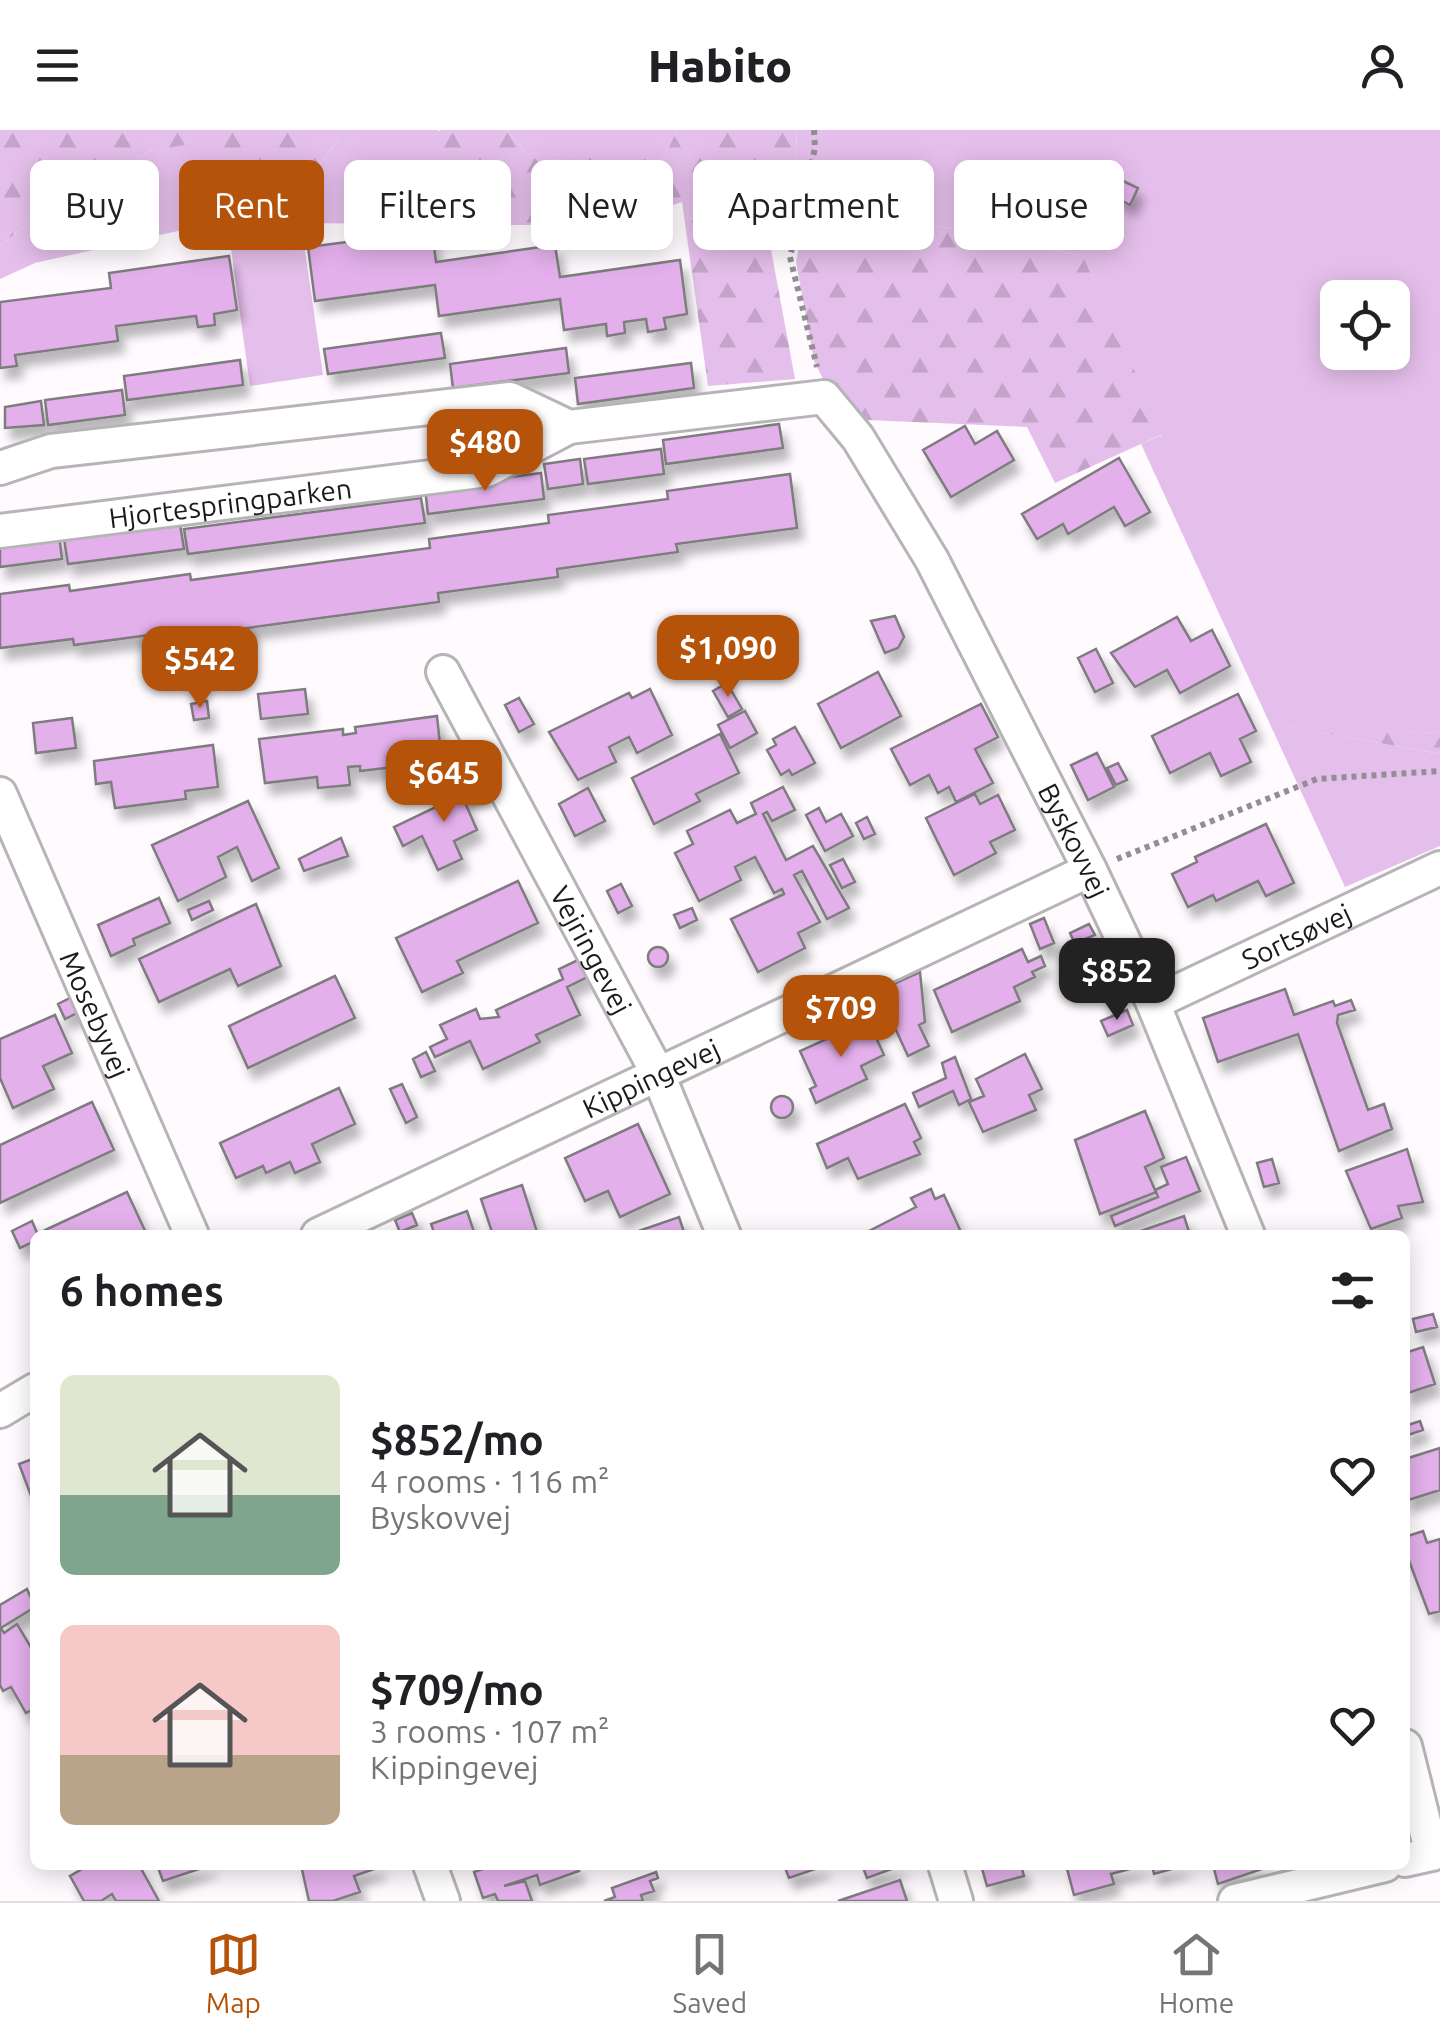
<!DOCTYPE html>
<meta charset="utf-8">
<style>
body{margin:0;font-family:Ubuntu,sans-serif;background:#f6f6f6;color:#202124;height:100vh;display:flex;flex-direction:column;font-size:38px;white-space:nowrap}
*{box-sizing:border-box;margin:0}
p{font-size:32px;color:#757577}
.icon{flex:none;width:55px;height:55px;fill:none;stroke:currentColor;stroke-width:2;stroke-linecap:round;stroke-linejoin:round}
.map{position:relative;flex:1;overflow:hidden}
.side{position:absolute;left:30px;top:1100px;width:1380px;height:640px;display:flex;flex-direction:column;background:#fff;border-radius:15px;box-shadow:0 5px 25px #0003}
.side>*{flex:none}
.hud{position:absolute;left:30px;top:30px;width:1380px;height:90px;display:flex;gap:20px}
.controls{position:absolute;left:1320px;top:150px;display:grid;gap:20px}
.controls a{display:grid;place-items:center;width:90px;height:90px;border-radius:15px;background:#fff;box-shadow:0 5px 25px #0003;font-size:50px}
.price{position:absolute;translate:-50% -85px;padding:0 22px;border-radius:20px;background:#b45309;color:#fff;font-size:32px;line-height:65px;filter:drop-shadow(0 2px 5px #0008)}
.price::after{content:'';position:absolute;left:50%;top:60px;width:30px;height:22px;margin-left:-15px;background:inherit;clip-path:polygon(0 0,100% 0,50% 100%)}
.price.active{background:#222;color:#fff}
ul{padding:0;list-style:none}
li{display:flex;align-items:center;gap:30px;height:250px;padding:0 30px}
li span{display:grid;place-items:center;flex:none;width:280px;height:200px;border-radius:15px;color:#555}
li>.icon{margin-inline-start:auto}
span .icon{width:120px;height:120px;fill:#fffc;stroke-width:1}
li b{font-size:42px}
h2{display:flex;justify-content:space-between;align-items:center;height:120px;padding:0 30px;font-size:42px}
.pill{padding:0 35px;border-radius:15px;background:#fff;box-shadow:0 5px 25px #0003;font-size:35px;line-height:90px}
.pill.active{background:#b45309;color:#fff}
header{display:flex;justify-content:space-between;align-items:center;height:130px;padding:0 30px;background:#fff;font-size:45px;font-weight:800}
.tab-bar{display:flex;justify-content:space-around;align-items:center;height:140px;border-top:2px solid #e0e0e0;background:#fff;font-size:28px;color:#757577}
.tab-bar a{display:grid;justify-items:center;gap:5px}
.tab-bar .active{color:#b45309}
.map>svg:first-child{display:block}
.grass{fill:#e5bfeb;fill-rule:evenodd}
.forest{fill:url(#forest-firs)}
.building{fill:#e3b0eb;stroke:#7f7c7f;stroke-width:2.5;filter:url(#shadow)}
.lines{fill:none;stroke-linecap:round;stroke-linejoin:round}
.minor-casing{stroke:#b7b4b8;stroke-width:38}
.path{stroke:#918f91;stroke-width:6;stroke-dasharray:5 5;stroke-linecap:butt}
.minor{stroke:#fff;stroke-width:32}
.labels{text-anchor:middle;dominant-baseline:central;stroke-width:8;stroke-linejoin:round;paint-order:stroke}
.street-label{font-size:28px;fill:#1c1b1c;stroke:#fff}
</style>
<header><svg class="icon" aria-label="menu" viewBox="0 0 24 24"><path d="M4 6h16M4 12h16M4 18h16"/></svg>Habito<svg class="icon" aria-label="person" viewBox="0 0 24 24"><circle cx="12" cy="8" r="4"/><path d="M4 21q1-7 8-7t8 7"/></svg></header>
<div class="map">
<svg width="1440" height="1771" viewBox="0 0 1440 1771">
<defs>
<pattern id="forest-firs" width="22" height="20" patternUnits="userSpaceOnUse" patternTransform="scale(2.5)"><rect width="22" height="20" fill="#e5bfeb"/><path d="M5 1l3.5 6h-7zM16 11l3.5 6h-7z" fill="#c4a4c9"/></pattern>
<filter id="shadow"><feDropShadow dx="6" dy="11" stdDeviation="5" flood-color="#0004"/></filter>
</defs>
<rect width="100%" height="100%" fill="#fefafe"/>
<path class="grass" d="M 345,0 L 438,0 L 499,95 L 301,93 L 323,245 L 250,256 L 227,90 L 35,133 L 0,149 L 0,116 L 38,85 L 148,22 L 210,9 L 274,56 L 313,44 Z
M 507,0 L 677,0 L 663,31 L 527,23 Z
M 797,0 L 1440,0 L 1440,603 L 1281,595 L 1440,624 L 1440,716 L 1345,757 L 1141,314 L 1162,305 L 1083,126 L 914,91 L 795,48 ZM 1338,168 L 1392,168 L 1392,222 L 1338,222 Z"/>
<path class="forest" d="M 0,0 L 345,0 L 313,44 L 274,56 L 210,10 L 148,22 L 38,85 L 0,116 Z
M 441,0 L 507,0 L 527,23 L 663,30 L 677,0 L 797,0 L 795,48 L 770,114 L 795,249 L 708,256 L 682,72 L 611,95 L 499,95 L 435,4 Z
M 811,53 L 914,91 L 1083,126 L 1163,304 L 1055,353 L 1027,297 L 843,289 L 814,231 L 796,132 Z
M 1269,593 L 1440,603 L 1440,624 Z"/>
<path class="building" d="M 1123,51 L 1138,58 L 1130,75 L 1115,67 Z
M 432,101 L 436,132 L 555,115 L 560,147 L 680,130 L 687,184 L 664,188 L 666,199 L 648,202 L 646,189 L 624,192 L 625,203 L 607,206 L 606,194 L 564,200 L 560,169 L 439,186 L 435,155 L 315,171 L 308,117 Z
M 229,126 L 237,180 L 214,184 L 215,195 L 198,197 L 196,186 L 116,196 L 118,211 L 15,225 L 17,236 L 0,238 L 0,172 L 111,158 L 109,143 Z
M 441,203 L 445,228 L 328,244 L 324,219 Z
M 566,218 L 569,243 L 453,258 L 450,234 Z
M 240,230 L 243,255 L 127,270 L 124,246 Z
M 691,233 L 694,258 L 578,274 L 575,248 Z
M 122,260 L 125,285 L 48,295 L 45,270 Z
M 41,271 L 44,295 L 5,298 L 5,277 Z
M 779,294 L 783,318 L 666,334 L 663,310 Z
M 965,296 L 975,314 L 997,301 L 1014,330 L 951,367 L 923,320 Z
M 661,319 L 664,344 L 588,354 L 584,329 Z
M 1119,328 L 1150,382 L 1125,396 L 1114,377 L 1068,404 L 1063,394 L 1037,409 L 1022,384 Z
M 580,329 L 583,354 L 548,359 L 544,334 Z
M 541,343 L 544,369 L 428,384 L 425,359 Z
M 790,344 L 797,398 L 676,414 L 678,422 L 557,439 L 558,447 L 438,463 L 439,472 L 196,505 L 195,499 L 74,515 L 73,509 L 0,518 L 0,464 L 69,455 L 70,461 L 190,444 L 191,450 L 430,418 L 429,409 L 549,393 L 548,385 L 668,369 L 667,361 Z
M 421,368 L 425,393 L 188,424 L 184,399 Z
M 180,394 L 184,419 L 68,434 L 64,409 Z
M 59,404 L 62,429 L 0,437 L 0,412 Z
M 895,486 L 904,507 L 898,518 L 885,523 L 871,491 Z
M 1177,487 L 1191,511 L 1212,500 L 1230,536 L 1180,563 L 1167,540 L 1135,557 L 1111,523 Z
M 1096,519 L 1113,553 L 1095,562 L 1078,528 Z
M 878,542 L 901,586 L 841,618 L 818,574 Z
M 727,553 L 742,579 L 728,587 L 713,561 Z
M 305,559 L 308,584 L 261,589 L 258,564 Z
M 650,559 L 672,605 L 637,623 L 629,607 L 609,617 L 616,632 L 578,650 L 549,602 L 629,563 L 632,568 Z
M 1238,564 L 1256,601 L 1240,609 L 1251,632 L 1221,646 L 1210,623 L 1170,643 L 1152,606 Z
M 519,568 L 534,594 L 519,602 L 505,575 Z
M 207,571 L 209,588 L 194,590 L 191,574 Z
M 981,574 L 998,607 L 975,619 L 993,653 L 956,672 L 949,657 L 938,663 L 929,645 L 910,655 L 891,619 Z
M 745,581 L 757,603 L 730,618 L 718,595 Z
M 437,586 L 441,624 L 472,620 L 474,639 L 414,646 L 412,635 L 360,641 L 360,636 L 348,637 L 350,655 L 318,658 L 317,647 L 265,653 L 259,609 L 343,599 L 343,605 L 356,603 L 355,597 Z
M 72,588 L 76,618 L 36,623 L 33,593 Z
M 795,597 L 815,633 L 792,645 L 789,640 L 781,645 L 767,620 L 776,615 L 773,609 Z
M 720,604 L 739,643 L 696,664 L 700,671 L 654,694 L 632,648 Z
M 213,615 L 218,657 L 185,661 L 186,669 L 115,678 L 111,652 L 96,654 L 94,631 Z
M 1097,623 L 1114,657 L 1088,670 L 1071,635 Z
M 1118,633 L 1127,650 L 1116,655 L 1107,638 Z
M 478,643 L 485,658 L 463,668 L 477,700 L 454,711 L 462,729 L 438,740 L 422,706 L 403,716 L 394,697 L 461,665 L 456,654 Z
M 783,657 L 795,680 L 772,691 L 767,682 L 763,684 L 786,730 L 813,716 L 849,778 L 827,789 L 802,741 L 794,745 L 820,792 L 798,803 L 805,818 L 758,842 L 731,789 L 784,764 L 782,759 L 774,763 L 755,727 L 735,737 L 741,750 L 699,771 L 675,723 L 693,714 L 687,701 L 730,680 L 737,693 L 756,684 L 751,673 Z
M 588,658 L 605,691 L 575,706 L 559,674 Z
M 975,664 L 980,674 L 998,665 L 1015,700 L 990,712 L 996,723 L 954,745 L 926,688 Z
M 248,671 L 279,738 L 252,751 L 237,717 L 218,727 L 226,747 L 178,771 L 152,715 Z
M 819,678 L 826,692 L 841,684 L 853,706 L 825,721 L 806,685 Z
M 867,687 L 875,704 L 864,709 L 856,693 Z
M 1266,694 L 1294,753 L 1266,766 L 1258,751 L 1216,771 L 1213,765 L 1188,777 L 1172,744 L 1197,732 L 1195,727 Z
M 341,708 L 348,726 L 304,741 L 299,729 Z
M 843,729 L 855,752 L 842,758 L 830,735 Z
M 518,751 L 538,793 L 457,831 L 463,843 L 422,862 L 396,808 Z
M 621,754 L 632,776 L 618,783 L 607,761 Z
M 159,768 L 170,793 L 133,809 L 135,815 L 111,826 L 98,795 Z
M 209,771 L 213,780 L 192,790 L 188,780 Z
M 256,774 L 281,836 L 238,856 L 230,839 L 159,872 L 139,829 Z
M 692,778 L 697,790 L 680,798 L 674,785 Z
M 1044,788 L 1054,813 L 1040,819 L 1030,794 Z
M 1089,794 L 1095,805 L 1083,810 L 1086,816 L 1078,820 L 1070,803 Z
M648 827a10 10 0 1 1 20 0a10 10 0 1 1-20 0Z
M 1022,819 L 1028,832 L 1041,826 L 1045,836 L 1032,842 L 1035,847 L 1014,857 L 1020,871 L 952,902 L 934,860 Z
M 580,829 L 588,847 L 567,857 L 580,885 L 536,905 L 540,912 L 483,939 L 470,911 L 435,927 L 430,917 L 447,909 L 440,895 L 476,879 L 480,889 L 499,887 L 496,880 L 563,849 L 559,839 Z
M 920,842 L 925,892 L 919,895 L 929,916 L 908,926 L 878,861 Z
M 335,846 L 355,888 L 248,938 L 229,896 Z
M 1285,859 L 1294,885 L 1333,871 L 1335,876 L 1351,870 L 1355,880 L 1338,885 L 1337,893 L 1368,980 L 1384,974 L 1392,999 L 1339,1021 L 1298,904 L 1218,932 L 1203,888 Z
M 76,865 L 83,880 L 65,889 L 58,874 Z
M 1127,880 L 1133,895 L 1108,906 L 1101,891 Z
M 55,885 L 72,923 L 43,936 L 54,959 L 13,978 L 0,948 L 0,909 Z
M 868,890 L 884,925 L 861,936 L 867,949 L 816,973 L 810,959 L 816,956 L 800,921 Z
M 426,922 L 435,941 L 421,947 L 413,929 Z
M 1025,924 L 1042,959 L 1029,965 L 1036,980 L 983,1002 L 969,972 L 984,966 L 976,949 Z
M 955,927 L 971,969 L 959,975 L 953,961 L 919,977 L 913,963 L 946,948 L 942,933 Z
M 402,954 L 417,987 L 406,993 L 390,959 Z
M 339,958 L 355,994 L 312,1014 L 320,1032 L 295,1043 L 290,1032 L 266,1043 L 263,1036 L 236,1048 L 220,1013 Z
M771 977a11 11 0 1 1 22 0a11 11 0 1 1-22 0Z
M 92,972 L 114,1020 L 0,1073 L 0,1015 Z
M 905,974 L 921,1008 L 914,1012 L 920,1024 L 858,1049 L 848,1028 L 827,1038 L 817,1014 Z
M 1145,981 L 1164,1028 L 1145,1037 L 1155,1060 L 1168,1054 L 1161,1037 L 1186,1027 L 1200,1061 L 1115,1096 L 1111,1086 L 1158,1067 L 1156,1062 L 1100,1084 L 1075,1010 Z
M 638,994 L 670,1064 L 620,1087 L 608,1061 L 585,1071 L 565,1028 Z
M 1407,1019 L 1423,1072 L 1398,1076 L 1402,1088 L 1371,1099 L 1346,1041 Z
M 1272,1029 L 1279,1053 L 1264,1057 L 1257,1033 Z
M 522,1055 L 538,1105 L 493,1105 L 481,1069 Z
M 931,1059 L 935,1069 L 944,1065 L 961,1102 L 861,1105 L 916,1077 L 911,1068 Z
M 127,1062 L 147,1105 L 48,1105 L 45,1100 Z
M 467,1081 L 475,1105 L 435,1105 L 431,1094 Z
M 412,1083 L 417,1095 L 400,1102 L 395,1090 Z
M 1184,1086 L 1190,1105 L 1129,1105 Z
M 679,1087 L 685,1105 L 627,1105 Z
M 32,1091 L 38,1105 L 35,1111 L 20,1118 L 12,1101 Z
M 1433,1184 L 1437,1197 L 1416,1202 L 1413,1189 Z
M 1423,1217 L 1435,1254 L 1405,1264 L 1405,1223 Z
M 1420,1291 L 1423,1300 L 1405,1306 L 1405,1296 Z
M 1440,1318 L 1440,1360 L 1405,1371 L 1405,1329 Z
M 35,1328 L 35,1376 L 19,1334 Z
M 1423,1401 L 1427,1413 L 1440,1409 L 1440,1481 L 1429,1484 L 1405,1420 L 1405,1407 Z
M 27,1459 L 35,1477 L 1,1498 L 4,1503 L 17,1494 L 35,1524 L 35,1578 L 26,1583 L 11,1557 L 3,1561 L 0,1555 L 0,1475 Z
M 89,1735 L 139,1735 L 159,1771 L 116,1771 L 112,1764 L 101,1771 L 84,1771 L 70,1746 Z
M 157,1735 L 211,1735 L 163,1751 Z
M 301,1735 L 379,1735 L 380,1737 L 354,1746 L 360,1762 L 333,1771 L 309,1771 Z
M 494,1735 L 577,1735 L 579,1741 L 540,1755 L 537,1745 L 504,1756 L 525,1751 L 532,1771 L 498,1771 L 495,1764 L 483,1768 L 474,1742 Z
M 784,1735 L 823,1735 L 824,1736 L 789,1748 Z
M 862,1735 L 899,1735 L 900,1736 L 867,1748 Z
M 981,1735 L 1021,1735 L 1024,1746 L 987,1756 Z
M 1066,1735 L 1145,1735 L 1111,1744 L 1114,1754 L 1074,1765 Z
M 1152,1735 L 1186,1735 L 1154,1744 Z
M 1213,1735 L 1264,1735 L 1265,1738 L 1218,1754 Z
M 656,1742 L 658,1748 L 650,1751 L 654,1761 L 641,1765 L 643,1771 L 604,1771 L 615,1767 L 612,1758 Z
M 900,1750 L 907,1771 L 838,1771 Z"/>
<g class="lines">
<g class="minor-casing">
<g id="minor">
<path id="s1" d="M 0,338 L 51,321 L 510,269 L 569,297 L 824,267 L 858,308 L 932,430 L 1090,740 L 1153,873 L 1248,1105"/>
<path id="s2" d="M 0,401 L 487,340 L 569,297"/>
<path id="s3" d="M 443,542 L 657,942 L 724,1105"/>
<path id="s4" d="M 0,664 L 192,1105"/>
<path id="s5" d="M 1153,873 L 1440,738"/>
<path id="s6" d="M 318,1105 L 1090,740"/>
<path d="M 0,1281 L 35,1260"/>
<path d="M 1405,1616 L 1432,1724 L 1405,1730"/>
<path d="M 430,1735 L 443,1771"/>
<path d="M 945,1735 L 956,1771"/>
<path d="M 1235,1771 L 1385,1735"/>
</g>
</g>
<path class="path" d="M 814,0 L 815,18 L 790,127 L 817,237
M 1117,729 L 1317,649 L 1440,641"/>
<use href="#minor" class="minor"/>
</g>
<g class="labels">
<g class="street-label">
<text stroke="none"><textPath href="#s2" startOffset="232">Hjortespringparken</textPath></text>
<text stroke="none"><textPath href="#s1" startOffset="1348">Byskovvej</textPath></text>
<text stroke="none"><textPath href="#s5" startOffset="158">Sortsøvej</textPath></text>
<text stroke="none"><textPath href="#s3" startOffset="315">Vejringevej</textPath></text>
<text stroke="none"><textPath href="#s4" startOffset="240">Mosebyvej</textPath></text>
<text stroke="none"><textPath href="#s6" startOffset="368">Kippingevej</textPath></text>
</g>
</g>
</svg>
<div class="controls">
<a><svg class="icon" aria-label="locate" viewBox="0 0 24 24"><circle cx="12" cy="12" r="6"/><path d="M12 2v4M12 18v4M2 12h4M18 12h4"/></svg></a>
</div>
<b class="price" style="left:485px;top:364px">$480</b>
<b class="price" style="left:728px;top:570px">$1,090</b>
<b class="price" style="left:200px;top:581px">$542</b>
<b class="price" style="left:444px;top:695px">$645</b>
<b class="price active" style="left:1117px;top:893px">$852</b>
<b class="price" style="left:841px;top:930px">$709</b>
<div class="hud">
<a class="pill">Buy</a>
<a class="pill active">Rent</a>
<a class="pill">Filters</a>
<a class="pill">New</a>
<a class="pill">Apartment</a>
<a class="pill">House</a>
</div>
<section class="side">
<h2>6 homes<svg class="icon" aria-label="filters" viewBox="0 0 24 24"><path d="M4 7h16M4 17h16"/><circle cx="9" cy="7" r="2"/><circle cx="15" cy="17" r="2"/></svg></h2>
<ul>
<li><span style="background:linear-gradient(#dfe7d0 60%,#7fa58c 0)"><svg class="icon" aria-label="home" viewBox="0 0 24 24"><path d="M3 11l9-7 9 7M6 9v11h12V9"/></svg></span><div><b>$852/mo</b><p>4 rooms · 116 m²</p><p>Byskovvej</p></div><svg class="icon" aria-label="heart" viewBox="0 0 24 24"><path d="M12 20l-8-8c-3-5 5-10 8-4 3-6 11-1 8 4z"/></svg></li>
<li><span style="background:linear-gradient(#f6c9c9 65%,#b9a48a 0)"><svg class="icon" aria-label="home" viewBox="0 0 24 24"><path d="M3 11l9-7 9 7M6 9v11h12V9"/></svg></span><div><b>$709/mo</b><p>3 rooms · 107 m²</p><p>Kippingevej</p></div><svg class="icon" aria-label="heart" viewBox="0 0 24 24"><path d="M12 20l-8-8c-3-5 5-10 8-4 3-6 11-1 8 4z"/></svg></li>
</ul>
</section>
</div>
<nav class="tab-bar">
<a class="active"><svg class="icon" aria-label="map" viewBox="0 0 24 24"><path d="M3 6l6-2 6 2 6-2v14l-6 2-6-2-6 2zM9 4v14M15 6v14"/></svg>Map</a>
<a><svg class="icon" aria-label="saved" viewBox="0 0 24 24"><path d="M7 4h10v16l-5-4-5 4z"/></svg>Saved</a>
<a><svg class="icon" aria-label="home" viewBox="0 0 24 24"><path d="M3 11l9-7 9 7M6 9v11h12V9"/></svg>Home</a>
</nav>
